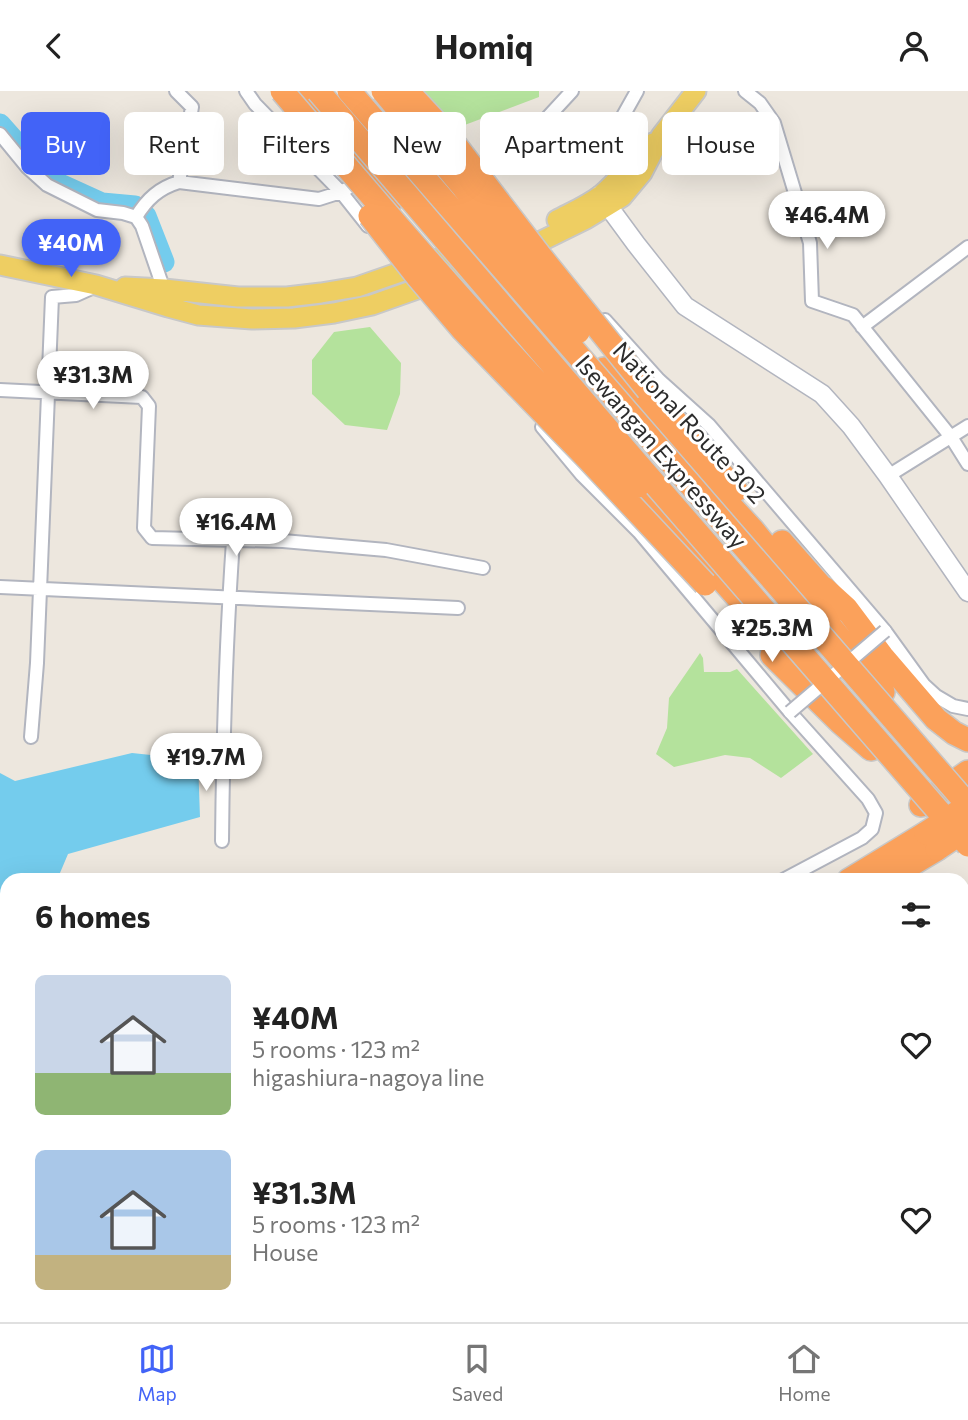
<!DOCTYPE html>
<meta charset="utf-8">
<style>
body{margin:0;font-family:Commissioner,sans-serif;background:#f6f6f6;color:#222;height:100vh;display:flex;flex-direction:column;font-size:26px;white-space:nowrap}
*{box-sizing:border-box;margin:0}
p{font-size:23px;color:#767676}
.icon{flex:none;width:38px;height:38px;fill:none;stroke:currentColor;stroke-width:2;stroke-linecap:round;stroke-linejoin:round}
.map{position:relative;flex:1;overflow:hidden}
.panel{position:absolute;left:0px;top:782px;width:970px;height:450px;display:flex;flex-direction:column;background:#fff;border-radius:21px 21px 0 0;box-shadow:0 7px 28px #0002}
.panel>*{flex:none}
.hud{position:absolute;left:21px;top:21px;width:928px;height:63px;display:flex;gap:14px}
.price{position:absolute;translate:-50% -60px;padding:0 16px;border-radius:24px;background:#fff;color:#222;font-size:23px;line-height:46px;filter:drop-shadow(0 2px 4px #0008)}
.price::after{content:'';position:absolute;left:50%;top:42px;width:21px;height:16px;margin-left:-10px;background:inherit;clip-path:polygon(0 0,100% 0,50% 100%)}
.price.current{background:#4263f7;color:#fff}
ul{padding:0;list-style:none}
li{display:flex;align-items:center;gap:21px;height:175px;padding:0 35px}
li span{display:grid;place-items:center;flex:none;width:196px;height:140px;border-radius:10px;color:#555}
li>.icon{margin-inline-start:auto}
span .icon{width:84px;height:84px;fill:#fffc;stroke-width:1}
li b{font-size:30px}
h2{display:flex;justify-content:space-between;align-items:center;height:84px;padding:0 35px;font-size:30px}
.tag{padding:0 24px;border-radius:10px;background:#fff;box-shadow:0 7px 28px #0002;font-size:24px;line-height:63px}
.tag.current{background:#4263f7;color:#fff}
header{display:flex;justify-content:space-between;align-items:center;height:91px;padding:0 35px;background:#fff;font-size:32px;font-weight:700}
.tabs{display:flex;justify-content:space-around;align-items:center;height:98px;border-top:2px solid #e0e0e0;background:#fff;font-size:19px;color:#767676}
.tabs a{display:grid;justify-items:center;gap:4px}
.tabs .current{color:#4263f7}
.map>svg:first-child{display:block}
.green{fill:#b4e29c}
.water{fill:#74cced}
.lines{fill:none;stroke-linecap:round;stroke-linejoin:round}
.river{stroke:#74cced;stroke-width:21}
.street-casing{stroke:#b2b5bf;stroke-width:16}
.secondary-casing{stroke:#b2b5bf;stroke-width:21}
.primary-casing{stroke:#c8c8c8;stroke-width:23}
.highway-casing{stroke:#c8c8c8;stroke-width:26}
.street{stroke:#fff;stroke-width:12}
.secondary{stroke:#fff;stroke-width:18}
.primary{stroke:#eece62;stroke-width:19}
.highway{stroke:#fba15b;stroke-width:23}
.street-bridge-casing{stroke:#b2b5bf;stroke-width:16;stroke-linecap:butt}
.highway-bridge-casing{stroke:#c8c8c8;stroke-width:26;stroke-linecap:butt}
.street-bridge{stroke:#fff;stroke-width:12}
.highway-bridge{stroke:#fba15b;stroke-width:23}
.labels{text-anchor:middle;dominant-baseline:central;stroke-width:6;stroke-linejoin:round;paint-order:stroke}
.street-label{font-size:24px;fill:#2c2c2c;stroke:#fff}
</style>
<header><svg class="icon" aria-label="back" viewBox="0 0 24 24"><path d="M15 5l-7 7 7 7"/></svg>Homiq<svg class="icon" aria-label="person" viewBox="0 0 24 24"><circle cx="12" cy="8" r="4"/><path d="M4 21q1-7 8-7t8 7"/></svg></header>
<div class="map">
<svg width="968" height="1231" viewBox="0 0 968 1231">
<rect width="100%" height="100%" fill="#ede7de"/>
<path class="green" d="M 418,0 L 539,0 L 539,6 L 454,38 Z
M 370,236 L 401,272 L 400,303 L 387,339 L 345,334 L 312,303 L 312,269 L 334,241 Z
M 700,562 L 703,567 L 704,581 L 730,581 L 737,578 L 813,663 L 781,687 L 750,667 L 725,664 L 674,676 L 656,663 L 667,637 L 669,607 Z"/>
<path class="water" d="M 132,662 L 198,669 L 200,726 L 68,763 L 57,789 L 7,789 L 7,952 L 0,957 L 0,682 L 15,690 Z"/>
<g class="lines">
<path class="river" d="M 0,33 L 46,85 L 58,92 L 102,112 L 135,115 L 146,125 L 164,171"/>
<g class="street-casing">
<path id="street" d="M 176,0 L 192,16 L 179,91
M 246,0 L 255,13 L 341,101 L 368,135
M 637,0 L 618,34 L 624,48 L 638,64
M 745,0 L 760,12 L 774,32 L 810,152 L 812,210 L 853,224 L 951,346 L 968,373
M 0,43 L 27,76 L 47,94 L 97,119 L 123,122 L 136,126 L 142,135 L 165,202
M 472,75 L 493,75 L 524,52 L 572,0
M 136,126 C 147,108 159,97 179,91 L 319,108 L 341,101 L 361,90
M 605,229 L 659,289 L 709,334 L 885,540 L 924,594 L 936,605 L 953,615 L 968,618
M 862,236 L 968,156
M 0,299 L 142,306 L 149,315 L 144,437 L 152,447 L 283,450 L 386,459 L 483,477
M 542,336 L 581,383 L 639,441 L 790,621 L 868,708 L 876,722 L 872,738 L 862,747 L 783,789
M 888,385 L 968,335
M 0,496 L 458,517
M 31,646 L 37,572 L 52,206 L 76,204 L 96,195
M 222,750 C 223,650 226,550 233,450
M 962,815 L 968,821
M 0,1022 L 7,1019
M 0,1112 L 7,1110"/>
</g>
<g class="secondary-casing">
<path id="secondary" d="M 600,104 L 636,153 L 685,215 L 822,303 L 851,335 L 888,385 L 968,501
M 0,1212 L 7,1212
M 674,1225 L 697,1231"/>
</g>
<g class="primary-casing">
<path id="primary" d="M 557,129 C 572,121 588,114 601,104 C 621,88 633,67 653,52
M 519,161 L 586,128 L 622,106 L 642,82 L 661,45 L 696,0
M 0,174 L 96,194 L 168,216 L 198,224 L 252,228 L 294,227 L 334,222 L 372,214 L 485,174
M 125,196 L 164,198 L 238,206 L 287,206 L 321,202 L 357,196 L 438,168 L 496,150"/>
</g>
<g class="highway-casing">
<path id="highway" d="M 299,0 L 391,110
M 604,278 L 752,438 L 883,601
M 648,299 L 736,399
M 627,381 L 792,568
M 782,451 L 819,493 L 831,523
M 824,497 L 846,517 L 882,565 L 936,628 L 954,642 L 968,649
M 772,564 L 841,632 L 871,658
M 921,714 L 968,681
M 849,789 L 926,742
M 885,789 L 937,758
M 0,1061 L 7,1059
M 0,1080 L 7,1078"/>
</g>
<use href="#street" class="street"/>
<use href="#secondary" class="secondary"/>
<use href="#primary" class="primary"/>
<use href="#highway" class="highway"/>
<g class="street-bridge-casing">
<path id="street-bridge" d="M 790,621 L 885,540"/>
</g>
<g class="highway-bridge-casing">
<path id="highway-bridge" d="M 282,0 C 366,99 450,197 538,292 C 571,327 605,361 638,395
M 318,0 L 634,369 L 968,754
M 349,0 L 968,714
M 383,0 L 464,97 L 578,241
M 407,0 L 447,43 L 541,166 L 648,299
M 370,125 L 417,185 L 463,239 L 588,368 L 705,493
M 926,742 L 958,721
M 937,758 L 968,737"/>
</g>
<use href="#street-bridge" class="street-bridge"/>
<use href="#highway-bridge" class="highway-bridge"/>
</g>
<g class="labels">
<g class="street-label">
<text transform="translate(690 331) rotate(47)">National Route 302</text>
<text transform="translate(662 360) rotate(49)">Isewangan Expressway</text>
</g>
</g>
</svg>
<b class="price" style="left:827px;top:160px">¥46.4M</b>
<b class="price current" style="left:71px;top:188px">¥40M</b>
<b class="price" style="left:93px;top:320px">¥31.3M</b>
<b class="price" style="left:236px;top:467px">¥16.4M</b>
<b class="price" style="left:772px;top:573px">¥25.3M</b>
<b class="price" style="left:206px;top:702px">¥19.7M</b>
<div class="hud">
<a class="tag current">Buy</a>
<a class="tag">Rent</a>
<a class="tag">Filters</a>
<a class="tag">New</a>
<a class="tag">Apartment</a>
<a class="tag">House</a>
</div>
<section class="panel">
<h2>6 homes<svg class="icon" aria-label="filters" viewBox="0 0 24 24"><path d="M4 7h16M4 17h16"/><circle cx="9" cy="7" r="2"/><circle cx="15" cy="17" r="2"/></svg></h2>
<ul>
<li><span style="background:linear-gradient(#c9d6e8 70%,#8fb573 0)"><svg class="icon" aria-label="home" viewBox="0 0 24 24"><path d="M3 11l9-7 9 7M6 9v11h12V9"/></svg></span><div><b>¥40M</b><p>5 rooms · 123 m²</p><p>higashiura-nagoya line</p></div><svg class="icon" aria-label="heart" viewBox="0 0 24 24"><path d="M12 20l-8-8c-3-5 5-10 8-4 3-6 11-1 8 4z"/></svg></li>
<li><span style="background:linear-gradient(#a9c7e8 75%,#c2b280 0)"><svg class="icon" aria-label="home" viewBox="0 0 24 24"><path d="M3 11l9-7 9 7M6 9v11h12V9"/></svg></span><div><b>¥31.3M</b><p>5 rooms · 123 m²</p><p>House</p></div><svg class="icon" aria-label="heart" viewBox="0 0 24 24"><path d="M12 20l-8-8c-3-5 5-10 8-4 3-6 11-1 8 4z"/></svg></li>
</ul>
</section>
</div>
<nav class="tabs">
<a class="current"><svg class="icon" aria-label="map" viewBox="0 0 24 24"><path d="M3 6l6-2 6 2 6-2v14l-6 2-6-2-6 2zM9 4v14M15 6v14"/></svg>Map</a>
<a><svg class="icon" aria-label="saved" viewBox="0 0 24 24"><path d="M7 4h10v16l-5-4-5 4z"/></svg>Saved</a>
<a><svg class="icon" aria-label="home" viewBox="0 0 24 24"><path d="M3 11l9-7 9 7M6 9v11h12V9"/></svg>Home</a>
</nav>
